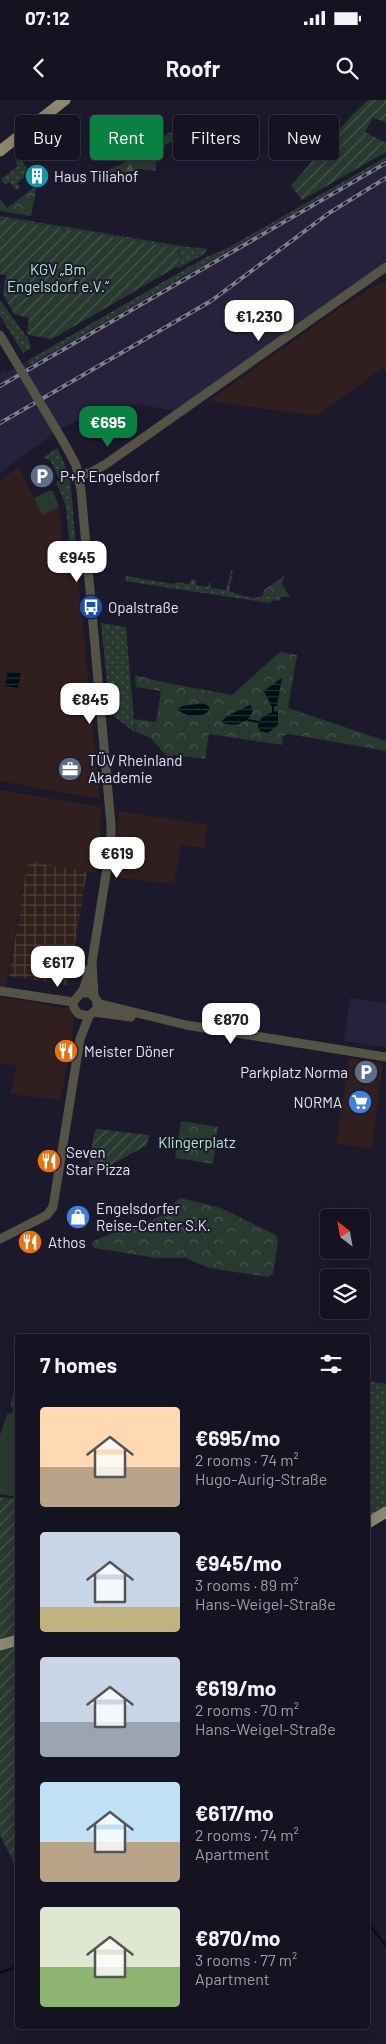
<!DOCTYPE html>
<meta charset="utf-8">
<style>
body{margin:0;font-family:Barlow,sans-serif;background:#22202f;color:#f1f3f6;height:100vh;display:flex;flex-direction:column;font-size:19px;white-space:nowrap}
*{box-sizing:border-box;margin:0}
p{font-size:16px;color:#9d9ea5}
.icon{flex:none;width:28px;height:28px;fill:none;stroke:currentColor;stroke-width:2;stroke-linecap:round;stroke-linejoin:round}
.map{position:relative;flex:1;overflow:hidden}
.panel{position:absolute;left:15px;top:1234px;width:355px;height:695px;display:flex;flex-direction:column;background:#151322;border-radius:5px;box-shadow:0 2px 12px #0003,0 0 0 1px #343240}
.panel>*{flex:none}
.top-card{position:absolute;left:15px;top:15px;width:356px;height:45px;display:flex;gap:10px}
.needle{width:32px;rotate:329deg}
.controls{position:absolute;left:320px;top:1109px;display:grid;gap:10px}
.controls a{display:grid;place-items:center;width:50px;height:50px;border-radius:5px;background:#151322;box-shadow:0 2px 12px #0003,0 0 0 1px #343240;font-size:25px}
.price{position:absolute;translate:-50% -42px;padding:0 11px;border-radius:10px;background:#fff;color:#222;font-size:16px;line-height:32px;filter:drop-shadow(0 1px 2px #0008)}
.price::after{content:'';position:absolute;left:50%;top:30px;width:15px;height:11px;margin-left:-8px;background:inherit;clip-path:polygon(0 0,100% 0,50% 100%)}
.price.active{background:#0b8043;color:#fff}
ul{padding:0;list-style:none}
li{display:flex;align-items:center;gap:15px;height:125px;padding:0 25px}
li span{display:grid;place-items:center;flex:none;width:140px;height:100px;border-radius:5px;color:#555}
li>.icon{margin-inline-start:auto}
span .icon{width:60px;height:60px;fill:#fffc;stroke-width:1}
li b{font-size:21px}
h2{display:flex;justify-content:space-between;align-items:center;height:60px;padding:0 25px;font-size:21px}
.pill{padding:0 18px;border-radius:5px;background:#151322;box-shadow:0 2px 12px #0003,0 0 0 1px #343240;font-size:18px;line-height:45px}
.pill.active{background:#0b8043;color:#fff}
.status{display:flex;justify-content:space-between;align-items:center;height:35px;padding:0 25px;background:#151322;direction:ltr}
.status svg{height:14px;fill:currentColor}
header{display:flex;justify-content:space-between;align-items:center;height:65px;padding:0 25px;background:#151322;font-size:22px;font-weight:700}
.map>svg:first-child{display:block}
.commercial{fill:#311e1e}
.industrial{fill:url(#industrial-grid)}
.built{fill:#26223c}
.grass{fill:url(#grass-dots)}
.forest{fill:url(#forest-firs)}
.park{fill:url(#park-crowns)}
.garden{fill:url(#garden-furrows)}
.pitch{fill:#28392f}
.water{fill:url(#water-rules)}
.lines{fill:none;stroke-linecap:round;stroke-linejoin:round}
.stream{stroke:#000f14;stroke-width:2}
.minor{stroke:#555246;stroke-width:9}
.major{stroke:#8e876e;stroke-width:11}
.rail-casing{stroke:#7f7d8e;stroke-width:4}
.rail{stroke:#1c192d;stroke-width:2;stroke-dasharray:5.5;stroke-linecap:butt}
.minor-bridge{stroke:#555246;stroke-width:9}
.labels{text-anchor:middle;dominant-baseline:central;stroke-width:4;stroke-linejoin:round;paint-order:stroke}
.poi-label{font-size:15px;fill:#e4e3f1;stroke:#1c192d;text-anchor:start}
.park-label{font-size:15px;fill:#afe9c8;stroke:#1c192d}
</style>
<div class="status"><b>07:12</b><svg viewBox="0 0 49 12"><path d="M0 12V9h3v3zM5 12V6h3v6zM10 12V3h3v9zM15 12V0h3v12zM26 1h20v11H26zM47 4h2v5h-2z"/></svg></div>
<header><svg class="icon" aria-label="back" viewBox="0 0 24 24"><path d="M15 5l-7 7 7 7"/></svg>Roofr<svg class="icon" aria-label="search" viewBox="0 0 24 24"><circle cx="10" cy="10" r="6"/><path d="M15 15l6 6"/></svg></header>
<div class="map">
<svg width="386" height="1944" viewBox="0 0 386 1944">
<defs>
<pattern id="industrial-grid" width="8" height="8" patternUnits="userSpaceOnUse" patternTransform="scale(1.25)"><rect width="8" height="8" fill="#311f19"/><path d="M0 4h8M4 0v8" fill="none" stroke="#4f3f3b"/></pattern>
<pattern id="grass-dots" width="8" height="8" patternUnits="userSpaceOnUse" patternTransform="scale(1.25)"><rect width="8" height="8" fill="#28392f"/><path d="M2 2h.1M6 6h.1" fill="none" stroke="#47564e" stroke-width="1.8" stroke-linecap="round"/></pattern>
<pattern id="forest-firs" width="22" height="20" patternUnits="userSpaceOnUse" patternTransform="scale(1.25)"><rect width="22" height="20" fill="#28392f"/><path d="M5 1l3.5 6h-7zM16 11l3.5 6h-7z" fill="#47564e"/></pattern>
<pattern id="park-crowns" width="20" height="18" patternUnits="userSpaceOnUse" patternTransform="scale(1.25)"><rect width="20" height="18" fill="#28392f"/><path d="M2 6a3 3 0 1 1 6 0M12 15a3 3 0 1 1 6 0" fill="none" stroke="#47564e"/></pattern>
<pattern id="garden-furrows" width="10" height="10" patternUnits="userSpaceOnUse" patternTransform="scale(1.25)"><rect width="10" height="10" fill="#28392f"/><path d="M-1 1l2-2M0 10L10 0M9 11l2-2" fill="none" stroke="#47564e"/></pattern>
<pattern id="water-rules" width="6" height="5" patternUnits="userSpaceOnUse" patternTransform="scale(1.25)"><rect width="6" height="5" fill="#000f14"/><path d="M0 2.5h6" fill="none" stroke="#253237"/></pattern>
</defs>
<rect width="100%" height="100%" fill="#1c192d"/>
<path class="commercial" d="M 380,183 L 386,183 L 386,272 L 383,268 L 316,316 L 209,301 L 341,207 Z
M 19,367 L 42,415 L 59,407 L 65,469 L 69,474 L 78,477 L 100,699 L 0,681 L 0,380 Z
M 0,690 L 101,707 L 100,750 L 96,773 L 28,762 L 5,889 L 0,888 Z
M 122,711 L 207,725 L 205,748 L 181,745 L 174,784 L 114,777 L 119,713 Z
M 0,897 L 67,908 L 75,918 L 61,1000 L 10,994 L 17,966 L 0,963 Z
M 349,958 L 383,963 L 372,1049 L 336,1043 Z"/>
<path class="industrial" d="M 28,761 L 87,772 L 68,885 L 9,876 Z"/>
<path class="built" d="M 386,60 L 386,165 L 181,312 L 137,304 L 91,315 L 61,328 L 0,373 L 0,273 L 5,270 L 7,272 L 27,261 L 30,265 Z
M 350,898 L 386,903 L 386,947 L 344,941 Z"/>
<path class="grass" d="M 386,57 L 386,60 L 30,265 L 27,261 L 206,157 L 228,148 Z
M 20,59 L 34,77 L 29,80 L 26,76 L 17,83 L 20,87 L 16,90 L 10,82 L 5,85 L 1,79 L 18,66 L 15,62 Z
M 0,116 L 181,146 L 207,149 L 205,154 L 178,168 L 180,148 L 0,118 Z
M 0,200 L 29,240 L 31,248 L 23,253 L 0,216 Z
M 55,349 L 58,349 L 70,378 L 78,468 L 73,466 L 71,463 L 66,406 L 56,382 L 60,380 L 50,360 L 43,358 Z
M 231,470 L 233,470 L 231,476 L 233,477 L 230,484 L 230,492 L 252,498 L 260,497 L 263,495 L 266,497 L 281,497 L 280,501 L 273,500 L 270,503 L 125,481 L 126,476 L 173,484 L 177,482 L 189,484 L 192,479 L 196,480 L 196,485 L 208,487 L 209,483 L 211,483 L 211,488 L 226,490 Z
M 101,523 L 126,527 L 135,633 L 110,613 Z
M 368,1281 L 386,1284 L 386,1406 L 368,1417 Z"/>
<path class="forest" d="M 171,32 L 176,39 L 158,49 L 155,71 L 138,69 L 122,74 L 101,72 L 120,65 Z"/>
<path class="park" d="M 37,85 L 31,116 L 0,111 L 0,99 L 7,108 Z
M 284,476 L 282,484 L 290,497 L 266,497 L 263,495 L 264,490 Z
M 280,552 L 297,555 L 288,608 L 386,641 L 386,651 L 289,634 L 283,636 L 282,645 L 209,634 L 205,659 L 174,655 L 170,660 L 151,638 L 136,632 L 134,619 L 156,622 L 161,591 L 136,587 L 135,575 L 162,582 L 232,595 Z
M 181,1021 L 218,1027 L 213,1064 L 175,1058 Z
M 181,1098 L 221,1108 L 276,1135 L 278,1142 L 273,1174 L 268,1177 L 209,1168 L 186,1158 L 156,1158 L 94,1148 L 92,1146 L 92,1143 C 97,1137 125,1130 135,1126 C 146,1122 158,1118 168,1112 C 173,1108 173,1101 181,1098 Z"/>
<path class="garden" d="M 368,0 L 386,0 L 386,22 L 373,18 L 365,32 L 386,43 L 386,52 L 302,100 L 291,86 L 351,16 Z
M 0,118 L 180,148 L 178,166 L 52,239 L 29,235 L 27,233 L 29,218 L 14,214 L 3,194 L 6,175 L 0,174 Z
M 97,1029 L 149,1035 L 147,1045 L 100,1071 L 93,1071 L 89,1068 L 89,1064 L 94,1033 Z
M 0,1397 L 18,1399 L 17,1769 L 0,1735 Z"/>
<path class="pitch" d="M 48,391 L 53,391 L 59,407 L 42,415 L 34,398 Z
M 17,1282 L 17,1397 L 0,1394 L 0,1335 L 7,1314 L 12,1313 L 13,1309 L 10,1305 Z"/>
<path class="water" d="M 8,571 L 21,573 L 18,588 L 5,586 Z
M 282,578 L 277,606 L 271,606 L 264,591 Z
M 202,603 L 207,605 L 210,608 C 205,620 184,617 177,609 L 183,606 Z
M 250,605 L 253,610 C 249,624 234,628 221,622 L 227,616 Z
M 278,611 L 278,625 L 268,633 L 260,631 L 258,628 C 257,618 270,612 278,611 Z"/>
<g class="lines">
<path class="stream" d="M 273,606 L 273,612
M 248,620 L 258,622
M 368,1823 L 386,1846
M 0,1873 L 18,1866"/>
<path class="minor" d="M 0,235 L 10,252
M 63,341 L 76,365 L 81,390 L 111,725 L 111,743 L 92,862 L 94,895
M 79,376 L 92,372 L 106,364 L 386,167
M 0,891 L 73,902
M 81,893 L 90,893 L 97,900 L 97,909 L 89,916 L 79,914 C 66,902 78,899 83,890 C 86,884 87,876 89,869
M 97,903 L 186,925 L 386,957
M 94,912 L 131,917
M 0,1139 L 47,1115 L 53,1107 L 80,939 L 89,916"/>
<path class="major" d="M 0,51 L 65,0
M 368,1423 L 386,1412
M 0,1545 L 18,1540"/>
<g class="rail-casing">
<path id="rail" d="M 0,286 L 386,63
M 0,323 L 211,201 L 329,113 L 386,78"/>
</g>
<use href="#rail" class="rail"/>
<path class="minor-bridge" d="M 10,252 L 63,341"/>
</g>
<defs>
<g id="building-disc" transform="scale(1.25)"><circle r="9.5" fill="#0f9aa8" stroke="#1c192d"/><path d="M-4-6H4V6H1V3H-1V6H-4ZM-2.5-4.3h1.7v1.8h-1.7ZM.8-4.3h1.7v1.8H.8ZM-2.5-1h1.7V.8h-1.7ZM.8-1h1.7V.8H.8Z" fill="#fff"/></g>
<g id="parking-disc" transform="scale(1.25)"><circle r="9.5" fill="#5c6f8a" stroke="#1c192d"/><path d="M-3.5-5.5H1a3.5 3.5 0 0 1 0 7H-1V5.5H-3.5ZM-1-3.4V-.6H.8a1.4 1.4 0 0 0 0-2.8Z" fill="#fff"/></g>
<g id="bus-disc" transform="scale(1.25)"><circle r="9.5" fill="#1a4fb4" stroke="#1c192d"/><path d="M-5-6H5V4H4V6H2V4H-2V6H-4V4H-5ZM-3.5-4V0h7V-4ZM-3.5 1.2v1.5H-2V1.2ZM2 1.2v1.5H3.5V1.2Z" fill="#fff"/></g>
<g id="office-disc" transform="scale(1.25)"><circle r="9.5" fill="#5c6f8a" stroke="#1c192d"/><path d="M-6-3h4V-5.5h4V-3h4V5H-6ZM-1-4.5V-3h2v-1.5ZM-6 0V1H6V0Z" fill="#fff"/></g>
<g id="restaurant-disc" transform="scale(1.25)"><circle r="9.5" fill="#e8710a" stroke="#1c192d"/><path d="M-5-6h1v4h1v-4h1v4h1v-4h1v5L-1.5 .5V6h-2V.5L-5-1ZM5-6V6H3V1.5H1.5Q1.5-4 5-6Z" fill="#fff"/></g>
<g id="supermarket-disc" transform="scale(1.25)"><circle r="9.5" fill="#3f7fe0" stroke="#1c192d"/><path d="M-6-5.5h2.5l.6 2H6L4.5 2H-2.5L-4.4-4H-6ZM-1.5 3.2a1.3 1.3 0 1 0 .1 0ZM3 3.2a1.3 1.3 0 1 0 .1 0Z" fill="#fff"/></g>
<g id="shop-disc" transform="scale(1.25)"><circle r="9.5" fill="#3f7fe0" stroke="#1c192d"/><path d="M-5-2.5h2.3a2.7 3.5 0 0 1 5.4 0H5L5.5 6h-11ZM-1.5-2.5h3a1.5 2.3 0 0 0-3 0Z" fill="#fff"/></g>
</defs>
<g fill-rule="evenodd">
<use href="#building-disc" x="37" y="76"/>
<use href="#parking-disc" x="42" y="376"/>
<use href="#bus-disc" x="91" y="507"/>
<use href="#office-disc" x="70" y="669"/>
<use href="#restaurant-disc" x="66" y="951"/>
<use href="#parking-disc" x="366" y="972"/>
<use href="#supermarket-disc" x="360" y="1002"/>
<use href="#restaurant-disc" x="49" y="1061"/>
<use href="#shop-disc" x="78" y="1117"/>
<use href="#restaurant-disc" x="30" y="1142"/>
</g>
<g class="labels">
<g class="poi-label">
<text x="54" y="76">Haus Tiliahof</text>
<text x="60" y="376">P+R Engelsdorf</text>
<text x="108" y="507">Opalstraße</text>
<text x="88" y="660">TÜV Rheinland<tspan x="88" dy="17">Akademie</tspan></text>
<text x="84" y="951">Meister Döner</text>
<text x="348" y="972" text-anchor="end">Parkplatz Norma</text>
<text x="342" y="1002" text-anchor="end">NORMA</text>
<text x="66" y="1052">Seven<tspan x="66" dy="17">Star Pizza</tspan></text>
<text x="96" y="1108">Engelsdorfer<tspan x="96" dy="17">Reise-Center S.K.</tspan></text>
<text x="48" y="1142">Athos</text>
</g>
<g class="park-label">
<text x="58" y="169">KGV „Bm<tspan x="58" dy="17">Engelsdorf e.V.“</tspan></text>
<text x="197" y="1042">Klingerplatz</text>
</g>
</g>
</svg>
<div class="controls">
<a><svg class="needle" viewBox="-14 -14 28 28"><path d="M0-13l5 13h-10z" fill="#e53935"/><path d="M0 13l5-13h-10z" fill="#9d9ea5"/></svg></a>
<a><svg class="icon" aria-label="layers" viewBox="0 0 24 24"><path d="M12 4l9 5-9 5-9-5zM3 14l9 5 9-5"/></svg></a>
</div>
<b class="price" style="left:259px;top:242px">€1,230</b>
<b class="price active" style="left:108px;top:348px">€695</b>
<b class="price" style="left:77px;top:483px">€945</b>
<b class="price" style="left:90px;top:625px">€845</b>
<b class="price" style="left:117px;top:779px">€619</b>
<b class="price" style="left:58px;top:888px">€617</b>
<b class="price" style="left:231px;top:945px">€870</b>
<div class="top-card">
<a class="pill">Buy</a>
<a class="pill active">Rent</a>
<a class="pill">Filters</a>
<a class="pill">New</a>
</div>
<section class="panel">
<h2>7 homes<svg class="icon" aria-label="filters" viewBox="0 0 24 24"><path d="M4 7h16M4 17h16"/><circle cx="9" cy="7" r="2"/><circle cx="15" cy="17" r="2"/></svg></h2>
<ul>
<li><span style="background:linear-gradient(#ffd9b3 60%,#b9a48a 0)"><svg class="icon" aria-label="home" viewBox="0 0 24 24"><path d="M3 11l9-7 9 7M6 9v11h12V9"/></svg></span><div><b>€695/mo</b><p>2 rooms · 74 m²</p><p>Hugo-Aurig-Straße</p></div></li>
<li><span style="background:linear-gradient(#c9d6e8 75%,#c2b280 0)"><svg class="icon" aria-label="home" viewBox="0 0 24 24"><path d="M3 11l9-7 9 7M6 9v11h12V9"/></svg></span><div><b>€945/mo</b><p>3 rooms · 89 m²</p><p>Hans-Weigel-Straße</p></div></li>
<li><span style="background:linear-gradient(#c9d6e8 65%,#9aa5b1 0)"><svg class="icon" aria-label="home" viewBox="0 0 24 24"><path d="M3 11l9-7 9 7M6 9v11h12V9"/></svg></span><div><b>€619/mo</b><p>2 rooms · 70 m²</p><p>Hans-Weigel-Straße</p></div></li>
<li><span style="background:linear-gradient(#bfe0f5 60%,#b9a48a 0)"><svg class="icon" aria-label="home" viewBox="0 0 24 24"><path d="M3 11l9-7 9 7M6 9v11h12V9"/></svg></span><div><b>€617/mo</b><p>2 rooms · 74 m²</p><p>Apartment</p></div></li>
<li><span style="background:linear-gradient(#dfe7d0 60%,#8fb573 0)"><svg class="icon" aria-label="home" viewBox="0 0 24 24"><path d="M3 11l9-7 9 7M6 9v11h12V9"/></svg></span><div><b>€870/mo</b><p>3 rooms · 77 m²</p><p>Apartment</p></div></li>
</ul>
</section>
</div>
